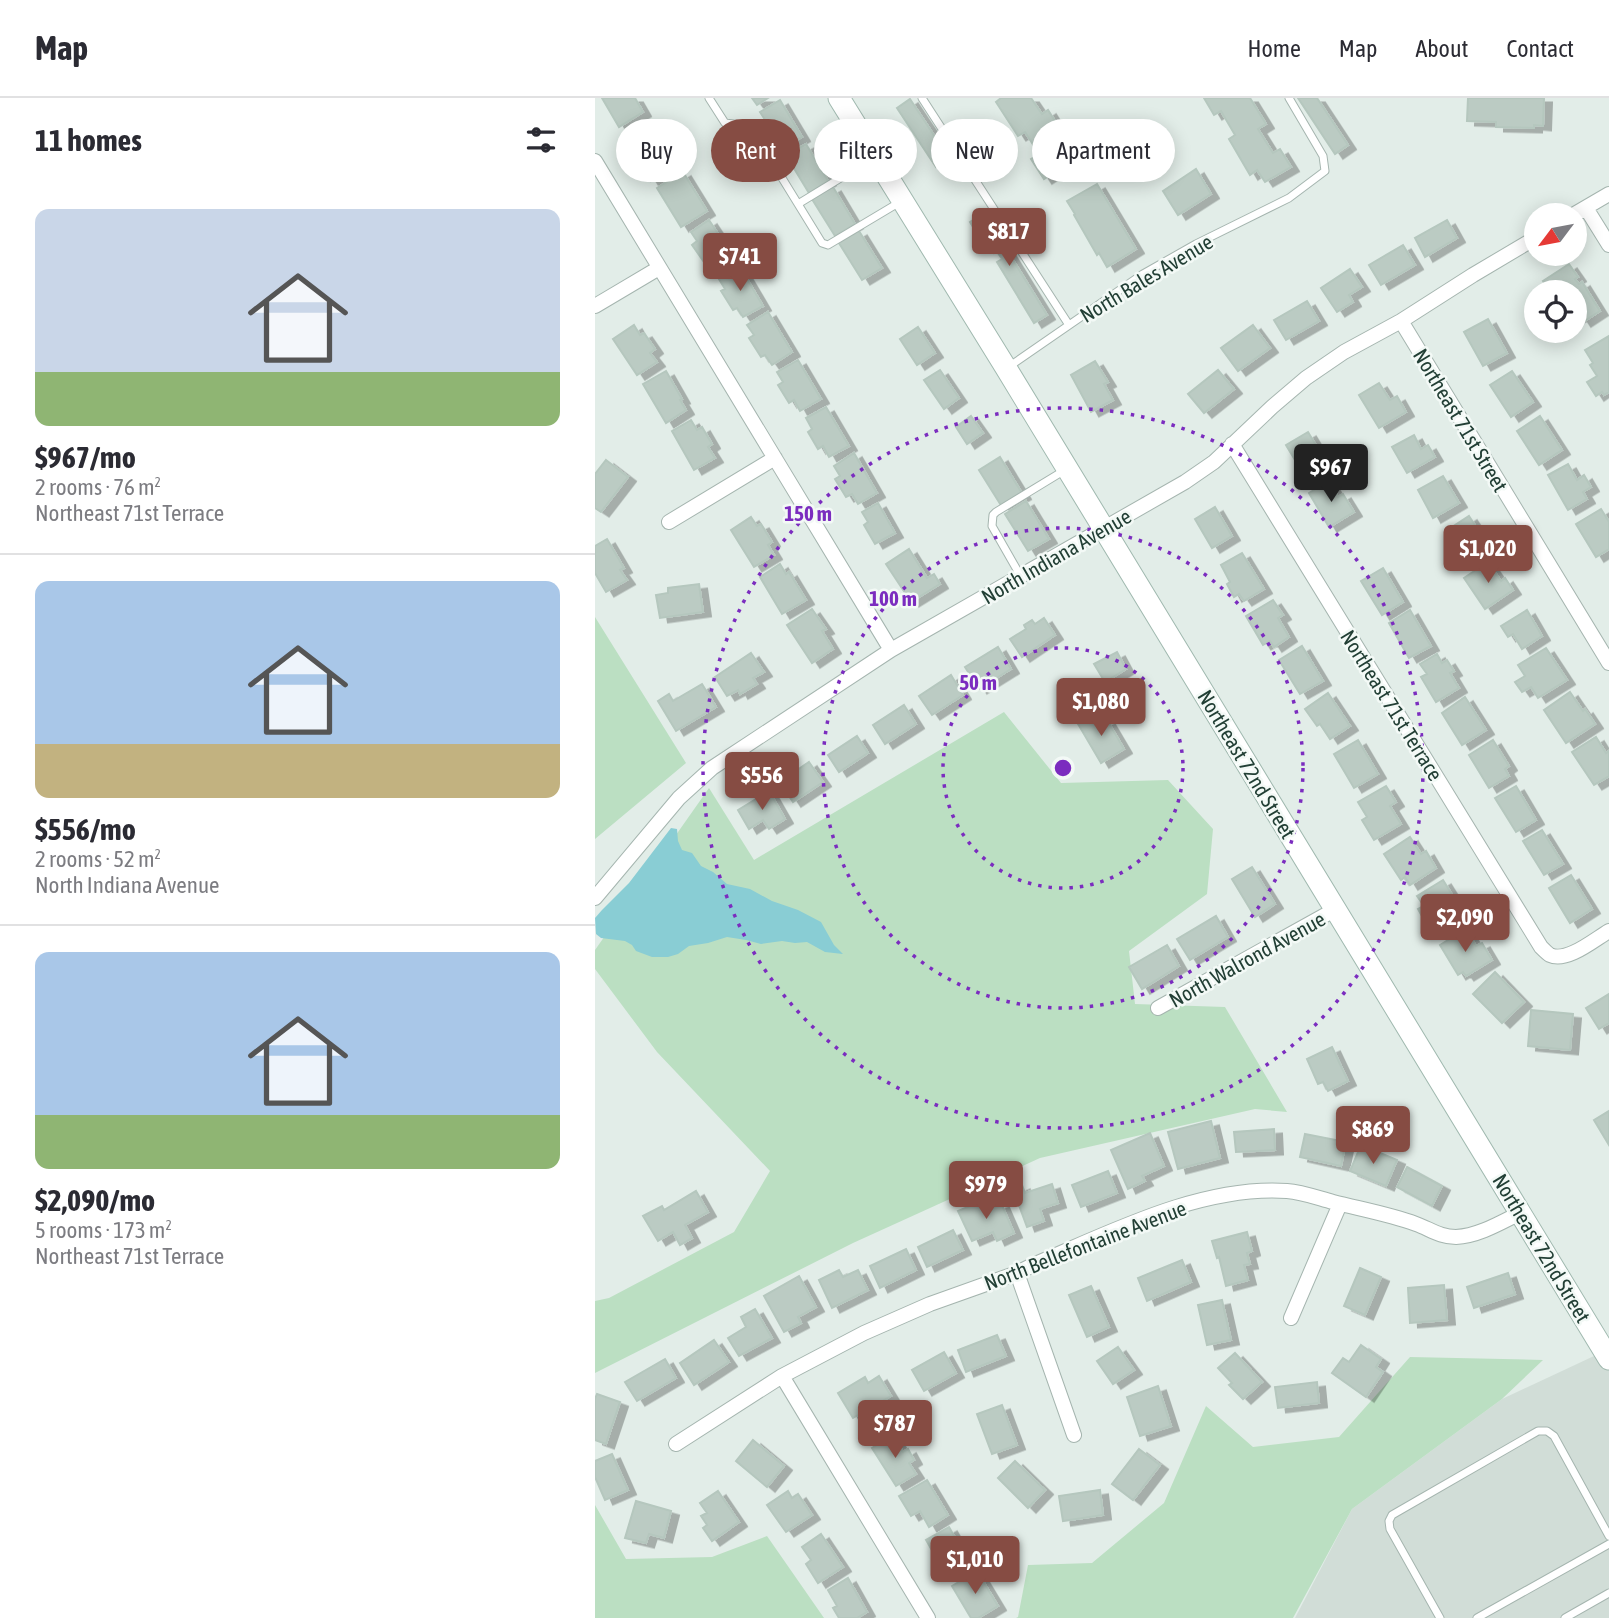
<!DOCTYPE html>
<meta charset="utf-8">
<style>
body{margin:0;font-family:"Asap Condensed",sans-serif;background:#f7f7f7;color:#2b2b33;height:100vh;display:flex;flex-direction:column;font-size:26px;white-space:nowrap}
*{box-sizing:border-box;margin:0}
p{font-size:23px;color:#7c7c81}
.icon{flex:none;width:38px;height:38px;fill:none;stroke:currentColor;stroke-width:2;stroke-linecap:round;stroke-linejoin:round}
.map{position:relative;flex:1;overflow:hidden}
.details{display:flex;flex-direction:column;background:#fff;width:595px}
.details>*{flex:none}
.top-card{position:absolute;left:21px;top:21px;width:665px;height:63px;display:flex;gap:14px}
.needle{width:46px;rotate:238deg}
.controls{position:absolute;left:929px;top:105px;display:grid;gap:14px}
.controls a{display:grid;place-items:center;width:63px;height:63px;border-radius:50%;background:#fff;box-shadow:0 4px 18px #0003;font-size:35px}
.price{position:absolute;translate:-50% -60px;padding:0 16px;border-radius:7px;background:#864c43;color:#fff;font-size:23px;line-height:46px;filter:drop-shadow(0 2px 4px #0008)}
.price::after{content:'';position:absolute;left:50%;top:42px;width:21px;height:16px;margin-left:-10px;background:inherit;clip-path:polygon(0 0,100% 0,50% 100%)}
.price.active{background:#222;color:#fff}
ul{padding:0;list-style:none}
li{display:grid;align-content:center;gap:14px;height:371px;padding:0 35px}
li+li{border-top:2px solid #e1e1e2}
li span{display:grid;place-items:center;height:217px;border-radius:14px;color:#555}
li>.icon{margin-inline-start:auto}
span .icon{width:126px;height:126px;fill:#fffc;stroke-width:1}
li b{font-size:30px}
h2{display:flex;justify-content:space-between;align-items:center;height:84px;padding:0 35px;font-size:30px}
.chip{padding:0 24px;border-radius:32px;background:#fff;box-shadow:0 4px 18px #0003;font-size:24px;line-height:63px}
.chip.active{background:#864c43;color:#fff}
header{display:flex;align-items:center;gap:42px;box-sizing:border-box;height:98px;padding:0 35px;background:#fff;border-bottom:2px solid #e1e1e2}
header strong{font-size:33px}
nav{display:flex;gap:38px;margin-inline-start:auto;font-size:24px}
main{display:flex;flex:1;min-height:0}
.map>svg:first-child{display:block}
.built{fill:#d1ddd7}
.green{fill:#bbdfc2}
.water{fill:#89cdd4}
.building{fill:#bbcbc3;stroke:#b5c7be;stroke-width:2;filter:url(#shadow)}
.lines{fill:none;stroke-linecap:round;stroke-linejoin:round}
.service-casing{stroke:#a5b5af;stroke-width:9}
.minor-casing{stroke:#a5b5af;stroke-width:16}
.secondary-casing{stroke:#a0b9af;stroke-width:23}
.service{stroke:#fff;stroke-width:7}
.minor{stroke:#fff;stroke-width:14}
.secondary{stroke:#fff;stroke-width:21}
.ring{fill:none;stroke:#7b2cbf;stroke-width:3.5;stroke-dasharray:3.5 7}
.labels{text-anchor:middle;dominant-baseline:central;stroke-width:5;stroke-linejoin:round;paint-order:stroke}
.street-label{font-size:21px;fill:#223f35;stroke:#f3f9f6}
.centre{fill:#7b2cbf;stroke:#f3f9f6;stroke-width:3.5}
.ring-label{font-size:21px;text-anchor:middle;font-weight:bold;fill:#7b2cbf;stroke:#f3f9f6;stroke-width:5;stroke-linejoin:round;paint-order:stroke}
</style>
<header>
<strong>Map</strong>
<nav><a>Home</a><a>Map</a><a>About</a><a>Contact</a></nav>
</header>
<main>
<section class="details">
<h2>11 homes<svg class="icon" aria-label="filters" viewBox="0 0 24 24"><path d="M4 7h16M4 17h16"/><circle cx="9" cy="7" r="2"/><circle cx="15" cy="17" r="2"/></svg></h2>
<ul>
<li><span style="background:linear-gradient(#c9d6e8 75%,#8fb573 0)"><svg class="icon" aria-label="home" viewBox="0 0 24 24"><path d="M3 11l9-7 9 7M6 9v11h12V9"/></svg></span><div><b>$967/mo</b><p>2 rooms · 76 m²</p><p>Northeast 71st Terrace</p></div></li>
<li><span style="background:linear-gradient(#a9c7e8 75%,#c2b280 0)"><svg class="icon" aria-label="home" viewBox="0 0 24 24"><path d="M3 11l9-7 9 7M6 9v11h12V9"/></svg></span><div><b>$556/mo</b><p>2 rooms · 52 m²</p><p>North Indiana Avenue</p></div></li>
<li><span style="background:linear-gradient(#a9c7e8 75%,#8fb573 0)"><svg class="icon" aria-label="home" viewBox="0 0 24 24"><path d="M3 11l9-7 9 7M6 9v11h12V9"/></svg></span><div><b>$2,090/mo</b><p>5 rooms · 173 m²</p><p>Northeast 71st Terrace</p></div></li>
</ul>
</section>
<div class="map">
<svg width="1014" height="1520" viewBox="0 0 1014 1520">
<defs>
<filter id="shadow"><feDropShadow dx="8" dy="4.5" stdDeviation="0" flood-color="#0004"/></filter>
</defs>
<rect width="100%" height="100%" fill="#e2ede8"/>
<path class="built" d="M 1014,1251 L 1014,1520 L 700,1520 L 757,1411 L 907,1301 Z"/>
<path class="green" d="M 0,519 L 91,665 L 0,741 Z
M 409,614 L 466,685 L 573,682 L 618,731 L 612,796 L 534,853 L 540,906 L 630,909 L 692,1014 L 660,1011 L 445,1060 L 258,1145 L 0,1275 L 0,1203 L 14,1200 L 139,1134 L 175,1073 L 62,954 L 0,871 L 0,852 L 114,690 L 159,762 Z
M 815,1259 L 948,1262 L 907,1301 L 757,1411 L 698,1520 L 421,1520 L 423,1519 L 433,1467 L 497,1465 L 569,1405 L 611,1308 L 658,1349 L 744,1339 Z
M 0,1407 L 31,1461 L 117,1459 L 172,1438 L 229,1520 L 0,1520 Z"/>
<path class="water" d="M 76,730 L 82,731 L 83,743 L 87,752 L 97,755 L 106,768 L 118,774 L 132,786 L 155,791 L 177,803 L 203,812 L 226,824 L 239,847 L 248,856 L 230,854 L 212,844 L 200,845 L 187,843 L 166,846 L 151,842 L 132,839 L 113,845 L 94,848 L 83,856 L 73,859 L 57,859 L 41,853 L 37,847 L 30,843 L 6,840 L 1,836 L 0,820 L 7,812 L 34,785 Z"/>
<path class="building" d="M 7,0 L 40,0 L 48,14 L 24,29 Z
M 157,0 L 173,0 L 162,7 Z
M 406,0 L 436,0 L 447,16 L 453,12 L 475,47 L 468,52 L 475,64 L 449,81 L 436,61 L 444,56 L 430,34 L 423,38 L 401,4 Z
M 609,0 L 655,0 L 671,26 L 663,31 L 678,55 L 685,51 L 696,69 L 670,84 L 662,72 L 655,77 L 634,41 L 640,37 L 626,13 L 619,17 Z
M 703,0 L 722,0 L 753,47 L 740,56 Z
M 873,0 L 949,0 L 948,28 L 939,27 L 939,30 L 901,29 L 901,24 L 872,23 Z
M 315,1 L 354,60 L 341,69 L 302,10 Z
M 185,2 L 207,39 L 188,50 L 165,14 Z
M 57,31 L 79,69 L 56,83 L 33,45 Z
M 211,46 L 233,83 L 214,95 L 191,57 Z
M 601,71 L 616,96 L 583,117 L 568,93 Z
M 88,74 L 112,113 L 86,129 L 62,90 Z
M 502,86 L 541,151 L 512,169 L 504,155 L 502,157 L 479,117 L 480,116 L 472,103 Z
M 238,89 L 260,126 L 240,138 L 217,101 Z
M 389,115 L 452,217 L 439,225 L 402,164 L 407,161 L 397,146 L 391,150 L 375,124 Z
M 114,122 L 139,160 L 120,172 L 113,161 L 109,164 L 97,147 L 102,143 L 96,134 Z
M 852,122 L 862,140 L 830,159 L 820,140 Z
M 264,133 L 287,170 L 267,182 L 244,145 Z
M 808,147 L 820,167 L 786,187 L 774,167 Z
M 974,166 L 983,179 L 980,181 L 984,186 L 987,184 L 1005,213 L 988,224 L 984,218 L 980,221 L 980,194 L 956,194 L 948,183 Z
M 145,169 L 168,208 L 148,219 L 142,210 L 138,212 L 126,193 L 130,191 L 124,181 Z
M 755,171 L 767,189 L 754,197 L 758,204 L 742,214 L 726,190 Z
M 712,203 L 724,223 L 691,242 L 679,222 Z
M 173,214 L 197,254 L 177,267 L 170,257 L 166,259 L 154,240 L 159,237 L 152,227 Z
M 893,221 L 912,255 L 888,268 L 869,234 Z
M 39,227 L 45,237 L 49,235 L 60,251 L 55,255 L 62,264 L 42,277 L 18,241 Z
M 658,227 L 675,250 L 643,273 L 626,250 Z
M 323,229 L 340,255 L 322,267 L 305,241 Z
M 1014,238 L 1014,294 L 1009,297 L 1007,294 L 1001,298 L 992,284 L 1002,278 L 995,267 L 998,265 L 990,252 Z
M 203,262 L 226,301 L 205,313 L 199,302 L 194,305 L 183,287 L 188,284 L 182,274 Z
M 500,263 L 513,284 L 509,286 L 518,302 L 496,314 L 476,277 Z
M 345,272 L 364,300 L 349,311 L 329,282 Z
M 623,272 L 639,291 L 609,315 L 593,296 Z
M 71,273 L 87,301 L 85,302 L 91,312 L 71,325 L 48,286 Z
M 917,273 L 938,304 L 916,319 L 895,287 Z
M 784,285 L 795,302 L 802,298 L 811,314 L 784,330 L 764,297 Z
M 231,309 L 254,348 L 234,359 L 228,348 L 223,351 L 213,334 L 217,331 L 211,320 Z
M 376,318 L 388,335 L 372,346 L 361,329 Z
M 945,318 L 967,352 L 944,367 L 922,333 Z
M 96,322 L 102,332 L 107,329 L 117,346 L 113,349 L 120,360 L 99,372 L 77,333 Z
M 713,334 L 734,369 L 712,382 L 691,347 Z
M 819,337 L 826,351 L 833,347 L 840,359 L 812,375 L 797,349 Z
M 259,355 L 282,395 L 263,406 L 257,396 L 251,399 L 240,381 L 245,378 L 239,368 Z
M 405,359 L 428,397 L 407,409 L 384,372 Z
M 11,362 L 33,379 L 6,414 L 0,410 L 0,376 Z
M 973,366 L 982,382 L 989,377 L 996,389 L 988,394 L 992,401 L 973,412 L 953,377 Z
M 848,378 L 864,405 L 838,420 L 823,392 Z
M 734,383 L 743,399 L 748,396 L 759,414 L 734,429 L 714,395 Z
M 431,403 L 454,441 L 433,453 L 410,416 Z
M 283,405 L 300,435 L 280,446 L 269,427 L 273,424 L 267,414 Z
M 620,409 L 637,438 L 617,450 L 600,421 Z
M 1006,411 L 1014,424 L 1014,451 L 1001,459 L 981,426 Z
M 874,418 L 895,450 L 872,466 L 861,449 L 855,453 L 851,446 L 860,440 L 854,431 Z
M 156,419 L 162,428 L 166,426 L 177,444 L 173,447 L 179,457 L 159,469 L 136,432 Z
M 12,441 L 29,470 L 25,472 L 32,482 L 11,494 L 0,475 L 0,448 Z
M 314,451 L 332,480 L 339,476 L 345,486 L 316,504 L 291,466 Z
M 647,455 L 669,491 L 649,503 L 644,496 L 639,499 L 632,486 L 635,484 L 626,467 Z
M 893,464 L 906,483 L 910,480 L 918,492 L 890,511 L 869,480 Z
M 185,466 L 191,476 L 194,474 L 211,502 L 187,516 L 165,479 Z
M 788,470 L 808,504 L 787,517 L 766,483 Z
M 104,486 L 108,514 L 65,520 L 61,497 L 73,495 L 73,490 Z
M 678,502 L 688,517 L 683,520 L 694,539 L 679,549 L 675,543 L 668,547 L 651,518 Z
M 217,511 L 231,531 L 227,533 L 238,551 L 217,565 L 192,527 Z
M 815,512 L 836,548 L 814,560 L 794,525 Z
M 932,512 L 947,538 L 927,551 L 918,536 L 913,539 L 906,528 Z
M 449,520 L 460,537 L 427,559 L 415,541 L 431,531 L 429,527 L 437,522 L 440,526 Z
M 707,548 L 728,583 L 705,596 L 684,562 Z
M 403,549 L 416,571 L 384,591 L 370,569 Z
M 951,550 L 972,582 L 943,600 L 936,589 L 927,594 L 920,584 L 930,578 L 923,567 Z
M 522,554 L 531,571 L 510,584 L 499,566 Z
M 156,555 L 169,574 L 158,580 L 162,586 L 145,596 L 143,592 L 132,598 L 120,579 Z
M 842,556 L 847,565 L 852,562 L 859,573 L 855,575 L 864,590 L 841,604 L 826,579 L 832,576 L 825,566 Z
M 356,577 L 368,597 L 337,617 L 324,598 Z
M 107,586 L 121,609 L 81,633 L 63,603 L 74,596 L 78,603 Z
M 975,594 L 988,613 L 990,611 L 1000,626 L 971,645 L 949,612 Z
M 733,595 L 755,628 L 735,641 L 725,626 L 722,628 L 710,611 Z
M 870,599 L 891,632 L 867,647 L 847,615 Z
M 309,607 L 321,626 L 290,646 L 278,627 Z
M 503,615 L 508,624 L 512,622 L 529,651 L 506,665 L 483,626 Z
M 262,638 L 273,655 L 244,674 L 233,657 Z
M 1001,639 L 1011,655 L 1014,653 L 1014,678 L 999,687 L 977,654 Z
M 763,642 L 783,676 L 759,690 L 739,656 Z
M 898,642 L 914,668 L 910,671 L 914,678 L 894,690 L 874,657 Z
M 214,664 L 228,684 L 198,704 L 185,684 Z
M 791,688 L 801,704 L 795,708 L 806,726 L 779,742 L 767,722 L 772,719 L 763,704 Z
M 921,688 L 941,722 L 921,734 L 900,700 Z
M 174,693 L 190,721 L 174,731 L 168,722 L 154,731 L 143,712 Z
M 947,732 L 968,766 L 949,777 L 928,743 Z
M 815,739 L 826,756 L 831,753 L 841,770 L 815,787 L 810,779 L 806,782 L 789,756 Z
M 657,769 L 680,806 L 660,819 L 637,781 Z
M 976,777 L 997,811 L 975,825 L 954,790 Z
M 848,782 L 869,816 L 842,832 L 833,816 L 828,820 L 823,811 L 829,808 L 822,798 Z
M 621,818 L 633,839 L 595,862 L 582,841 Z
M 871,831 L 881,848 L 887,845 L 897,862 L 871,878 L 868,874 L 863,877 L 845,847 Z
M 572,847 L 584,868 L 547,891 L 534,869 Z
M 900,874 L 929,904 L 907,925 L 878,896 Z
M 1014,896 L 1014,925 L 1004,931 L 991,910 Z
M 936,912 L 978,916 L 975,952 L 933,948 Z
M 737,949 L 753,983 L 733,993 L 728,984 L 723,986 L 712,961 Z
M 1014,1013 L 1014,1047 L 999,1022 Z
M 616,1023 L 625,1060 L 583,1071 L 573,1034 Z
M 679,1031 L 680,1052 L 641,1054 L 639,1034 Z
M 555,1035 L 569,1068 L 547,1078 L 550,1083 L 533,1091 L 516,1052 Z
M 710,1036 L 751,1044 L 746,1068 L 705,1059 Z
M 766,1047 L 802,1062 L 791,1088 L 755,1073 Z
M 812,1069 L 847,1088 L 837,1108 L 802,1089 Z
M 513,1073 L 522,1095 L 486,1109 L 477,1087 Z
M 457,1086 L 463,1105 L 445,1111 L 449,1123 L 432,1129 L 418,1091 L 427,1087 L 430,1095 Z
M 101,1093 L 113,1114 L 90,1127 L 97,1140 L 85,1147 L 78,1134 L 63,1143 L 48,1118 L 67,1108 L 69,1112 Z
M 387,1103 L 391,1111 L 406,1105 L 419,1135 L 402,1143 L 398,1134 L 377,1143 L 363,1113 Z
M 358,1132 L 368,1152 L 332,1169 L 323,1149 Z
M 652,1134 L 657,1153 L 652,1155 L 655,1166 L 649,1167 L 653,1182 L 631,1188 L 624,1159 L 622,1160 L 617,1143 Z
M 311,1151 L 321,1172 L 285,1190 L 275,1168 Z
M 587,1162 L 596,1184 L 552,1203 L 543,1180 Z
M 765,1170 L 786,1179 L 770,1217 L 749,1208 Z
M 244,1172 L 248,1179 L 263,1172 L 273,1192 L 237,1210 L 224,1182 Z
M 913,1175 L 920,1196 L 879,1210 L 872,1189 Z
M 204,1178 L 221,1209 L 203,1219 L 206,1225 L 189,1234 L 169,1198 Z
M 849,1187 L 852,1222 L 815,1225 L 813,1190 Z
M 496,1188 L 514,1229 L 492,1239 L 474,1197 Z
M 627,1202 L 636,1242 L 612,1247 L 603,1207 Z
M 160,1211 L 177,1240 L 144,1258 L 133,1240 L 151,1229 L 146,1219 Z
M 402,1237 L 411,1258 L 371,1274 L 363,1252 Z
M 119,1242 L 134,1264 L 99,1287 L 85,1265 Z
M 766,1247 L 786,1261 L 781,1269 L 788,1274 L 771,1299 L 737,1275 L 748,1260 L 754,1264 Z
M 523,1249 L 539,1272 L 518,1286 L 502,1263 Z
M 349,1254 L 361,1275 L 329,1293 L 317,1272 Z
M 640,1255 L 667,1284 L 648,1301 L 634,1287 L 637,1285 L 623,1270 Z
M 70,1261 L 81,1280 L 42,1303 L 30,1284 Z
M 284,1278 L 296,1298 L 258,1320 L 243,1295 L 270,1279 L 273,1285 Z
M 722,1284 L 724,1305 L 683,1310 L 680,1289 Z
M 563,1288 L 576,1328 L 545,1338 L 532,1299 Z
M 2,1296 L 25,1304 L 11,1346 L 0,1342 L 0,1301 Z
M 407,1307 L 422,1347 L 397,1356 L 382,1316 Z
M 298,1337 L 308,1354 L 313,1351 L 319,1362 L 314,1365 L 321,1376 L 301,1388 L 277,1350 Z
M 158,1342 L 189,1368 L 172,1389 L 141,1363 Z
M 544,1351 L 565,1367 L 538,1402 L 517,1386 Z
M 17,1356 L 33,1392 L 10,1402 L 0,1379 L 0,1363 Z
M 420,1363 L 450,1392 L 433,1410 L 403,1380 Z
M 332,1382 L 353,1417 L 334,1429 L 325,1413 L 316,1418 L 304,1398 Z
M 505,1392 L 508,1417 L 468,1423 L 464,1398 Z
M 123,1393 L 144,1424 L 117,1443 L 108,1430 L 112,1427 L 106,1418 L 112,1415 L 105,1405 Z
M 193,1393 L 197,1400 L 203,1396 L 217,1417 L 191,1434 L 172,1407 Z
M 41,1403 L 76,1413 L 69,1440 L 54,1436 L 51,1445 L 30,1440 Z
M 354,1429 L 374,1464 L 351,1477 L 331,1442 Z
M 226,1436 L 248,1469 L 223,1485 L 211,1466 L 216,1462 L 207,1449 Z
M 382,1473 L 403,1508 L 383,1520 L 376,1520 L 357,1488 Z
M 253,1480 L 272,1514 L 262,1520 L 244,1520 L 238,1510 L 242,1508 L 233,1492 Z"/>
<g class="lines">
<g class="service-casing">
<path id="service" d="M 114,0 L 130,25 L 155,28 L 227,145 L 233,147 L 305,104
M 327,0 L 474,227
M 203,106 L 280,59
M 412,270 L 548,176 L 601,146 L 694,100 L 730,73 L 728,58 L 694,0
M 425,477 L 397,428 L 398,417 L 401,414 L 470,372
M 845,1520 L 795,1431 L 794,1423 L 797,1417 L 943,1333 L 952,1333 L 959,1338 L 1014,1438
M 882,1520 L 1014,1446
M 970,1520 L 1014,1495"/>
</g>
<g class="minor-casing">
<path id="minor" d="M 0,63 L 296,552
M 991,110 L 1014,147
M 978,117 L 1014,96
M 0,208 L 64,170
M 806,223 L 1014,565
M 637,346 L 946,849 C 948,851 953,856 955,857 C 972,865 1000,841 1014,833
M 74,424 L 180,360
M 0,800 L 84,700 L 117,670 L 296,552 L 590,384 L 619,364 L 677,309 L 711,280 L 749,254 L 806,223 L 878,177 L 942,139
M 563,910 L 741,811
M 422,1175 L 479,1337
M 696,1220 L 745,1106
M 187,1278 L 333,1520
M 81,1346 L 187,1278 L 269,1235 L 335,1206 L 422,1175 L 438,1167 C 514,1135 606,1087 692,1093 C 707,1094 723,1100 738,1104 C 765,1111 794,1116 821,1126 C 835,1131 845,1139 861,1139 C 883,1138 905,1125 925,1115"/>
</g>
<g class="secondary-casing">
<path id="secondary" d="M 244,0 L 411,270 L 1014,1261"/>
</g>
<use href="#service" class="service"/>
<use href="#minor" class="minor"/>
<use href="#secondary" class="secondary"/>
</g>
<g class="ring">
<circle cx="468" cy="670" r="120"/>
<circle cx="468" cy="670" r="240"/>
<circle cx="468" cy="670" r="360"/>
</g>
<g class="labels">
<g class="street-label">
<text transform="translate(551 180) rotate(-31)">North Bales Avenue</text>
<text transform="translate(866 322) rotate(59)">Northeast 71st Street</text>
<text transform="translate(461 458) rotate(-30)">North Indiana Avenue</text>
<text transform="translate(797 607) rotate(58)">Northeast 71st Terrace</text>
<text transform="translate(652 666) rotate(59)">Northeast 72nd Street</text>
<text transform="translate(652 861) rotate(-29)">North Walrond Avenue</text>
<text transform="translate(490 1147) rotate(-21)">North Bellefontaine Avenue</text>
<text transform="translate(947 1150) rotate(59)">Northeast 72nd Street</text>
</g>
</g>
<circle cx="468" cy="670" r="10" class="centre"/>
<g class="ring-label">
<text x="213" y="423">150 m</text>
<text x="298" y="508">100 m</text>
<text x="383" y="592">50 m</text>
</g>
</svg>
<div class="controls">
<a><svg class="needle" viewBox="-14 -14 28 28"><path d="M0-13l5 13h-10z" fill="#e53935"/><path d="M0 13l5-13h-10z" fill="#7c7c81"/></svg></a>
<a><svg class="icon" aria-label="locate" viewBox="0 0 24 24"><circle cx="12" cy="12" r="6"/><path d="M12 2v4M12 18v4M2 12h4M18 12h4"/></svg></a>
</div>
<b class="price" style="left:414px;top:170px">$817</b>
<b class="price" style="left:145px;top:195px">$741</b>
<b class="price active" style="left:736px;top:406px">$967</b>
<b class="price" style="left:893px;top:487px">$1,020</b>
<b class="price" style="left:506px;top:640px">$1,080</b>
<b class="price" style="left:167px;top:714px">$556</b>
<b class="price" style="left:870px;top:856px">$2,090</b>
<b class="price" style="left:778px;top:1068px">$869</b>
<b class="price" style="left:391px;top:1123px">$979</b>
<b class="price" style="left:300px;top:1362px">$787</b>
<b class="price" style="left:380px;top:1498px">$1,010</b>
<div class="top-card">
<a class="chip">Buy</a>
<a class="chip active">Rent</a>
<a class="chip">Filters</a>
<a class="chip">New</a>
<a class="chip">Apartment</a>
</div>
</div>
</main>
